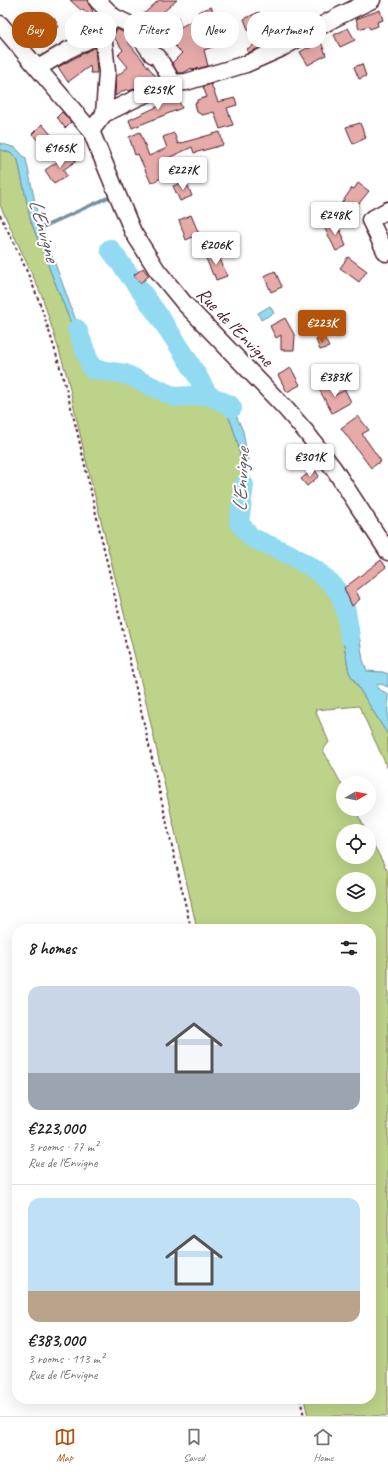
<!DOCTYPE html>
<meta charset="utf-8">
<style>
body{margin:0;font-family:Caveat,sans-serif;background:#f2f2f2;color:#202124;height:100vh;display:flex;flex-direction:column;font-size:15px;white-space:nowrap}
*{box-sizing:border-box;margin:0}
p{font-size:13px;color:#757577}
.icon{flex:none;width:22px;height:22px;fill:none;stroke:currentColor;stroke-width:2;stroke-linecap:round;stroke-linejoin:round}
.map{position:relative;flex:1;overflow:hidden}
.drawer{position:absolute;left:12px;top:924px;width:364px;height:480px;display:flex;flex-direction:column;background:#fff;border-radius:16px;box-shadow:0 4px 16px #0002}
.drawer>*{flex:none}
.banner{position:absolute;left:12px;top:12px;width:364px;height:36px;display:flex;gap:8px}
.needle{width:26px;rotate:81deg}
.buttons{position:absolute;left:336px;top:776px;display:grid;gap:8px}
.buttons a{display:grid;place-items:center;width:40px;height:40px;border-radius:50%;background:#fff;box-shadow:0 4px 16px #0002;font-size:20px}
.price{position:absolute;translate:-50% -34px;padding:0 9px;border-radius:4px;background:#fff;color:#222;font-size:13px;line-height:26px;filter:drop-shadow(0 1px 2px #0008)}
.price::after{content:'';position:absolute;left:50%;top:24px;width:12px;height:9px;margin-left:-6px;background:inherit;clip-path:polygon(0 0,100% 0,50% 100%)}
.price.selected{background:#b45309;color:#fff}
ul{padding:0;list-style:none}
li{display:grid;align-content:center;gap:8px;height:212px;padding:0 16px}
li+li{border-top:1px solid #e0e0e0}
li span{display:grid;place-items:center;height:124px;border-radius:12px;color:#555}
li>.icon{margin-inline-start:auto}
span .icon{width:72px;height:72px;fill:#fffc;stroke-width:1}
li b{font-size:17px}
h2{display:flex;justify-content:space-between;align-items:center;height:48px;padding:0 16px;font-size:17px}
.pill{padding:0 14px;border-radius:16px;background:#fff;box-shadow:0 4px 16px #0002;font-size:14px;line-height:36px}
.pill.selected{background:#b45309;color:#fff}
.tabs{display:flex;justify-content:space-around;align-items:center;height:56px;border-top:1px solid #e0e0e0;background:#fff;font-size:11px;color:#757577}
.tabs a{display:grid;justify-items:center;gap:2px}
.tabs .selected{color:#b45309}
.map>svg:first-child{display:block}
.green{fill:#bcd389;stroke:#83795a;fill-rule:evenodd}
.water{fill:#91daf2;stroke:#758fa2}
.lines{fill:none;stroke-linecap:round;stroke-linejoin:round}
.stream{stroke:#758fa2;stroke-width:3.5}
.river{stroke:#91daf2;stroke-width:20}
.building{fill:#e6aba9;stroke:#4a1f2b}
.minor-casing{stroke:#4a1f2b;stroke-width:19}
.path{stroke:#4a1f2b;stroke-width:2;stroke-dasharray:3 3;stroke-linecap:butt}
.minor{stroke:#fff;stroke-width:16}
.labels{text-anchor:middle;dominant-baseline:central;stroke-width:4;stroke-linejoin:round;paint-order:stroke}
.street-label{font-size:19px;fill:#4a1f2b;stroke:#fff}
.water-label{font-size:20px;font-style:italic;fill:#5f5767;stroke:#fff}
</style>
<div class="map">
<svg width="388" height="1416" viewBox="0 0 388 1416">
<rect width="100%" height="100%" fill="#fff"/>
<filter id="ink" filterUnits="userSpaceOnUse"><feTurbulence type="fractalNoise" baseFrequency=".025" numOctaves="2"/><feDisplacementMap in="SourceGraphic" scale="8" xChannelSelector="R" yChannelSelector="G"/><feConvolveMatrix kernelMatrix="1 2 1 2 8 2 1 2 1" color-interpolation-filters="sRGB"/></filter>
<g filter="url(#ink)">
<path class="green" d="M 0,150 C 7,151 13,153 18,160 L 31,222 L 71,323 L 86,375 L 90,377 L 129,381 L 176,405 L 206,401 L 224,406 C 235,430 244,455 240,482 C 238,497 234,511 232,526 L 248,546 L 284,557 L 307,571 L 326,585 L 336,601 L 349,672 L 388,735 L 388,769 L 359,706 L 315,710 L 329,742 L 323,750 L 343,787 L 343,809 L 355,809 L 366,831 L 343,831 L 343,857 L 369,857 L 369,836 L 388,872 L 388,1416 L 308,1416 L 304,1399 L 371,1399 L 371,929 L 197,929 L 145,698 L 85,456 L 67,376 L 42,296 L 0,205 ZM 343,879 L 369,879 L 369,905 L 343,905 Z"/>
<path class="water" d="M 0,143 L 16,148 L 26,159 L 38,217 L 82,337 L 91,369 L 127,374 L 173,397 L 196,394 L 219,397 L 231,404 L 243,431 L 248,460 L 246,482 L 239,522 L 252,538 L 298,558 L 320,573 L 337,589 L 343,601 L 346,611 L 353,607 L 358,628 L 363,660 L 367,671 L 383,672 L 388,674 L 388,687 L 381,684 L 377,685 L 377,688 L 388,694 L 388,735 L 349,672 L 336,601 L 326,585 L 307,571 L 284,557 L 248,546 L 232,525 C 234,511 238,497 240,482 C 244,456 235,430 224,406 L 206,401 L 176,405 L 129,381 L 90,377 L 86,375 L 71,323 L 31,222 L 18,160 C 13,153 7,151 0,150 Z
M 270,306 L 274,313 L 261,320 L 258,313 Z"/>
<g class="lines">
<path class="stream" d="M 41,228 L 109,197"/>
<path class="river" d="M 110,249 C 145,296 180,343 208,395
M 77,329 L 92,369 L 125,374 L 175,397 L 208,395 L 230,405 L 232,408
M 244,485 L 239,523 L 252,538 L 291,555 L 314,569 L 330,582 L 339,593 L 346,611 L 350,637"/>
</g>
<path class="building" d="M 70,0 L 88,0 L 88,3 L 92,9 L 95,21 L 83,9 L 82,11 Z
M 159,0 L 177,0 L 145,28 L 138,19 Z
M 211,7 L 218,22 L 219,22 L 225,36 L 222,37 L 224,43 L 204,50 L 208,66 L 192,70 L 192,68 L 183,73 L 178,73 L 172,63 L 182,53 L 170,41 L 160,47 L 158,47 L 147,31 L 178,17 L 181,27 L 200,16 L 198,12 Z
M 380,10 L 383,20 L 377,22 L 378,26 L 370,29 L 368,26 L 359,29 L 356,19 Z
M 259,12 L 268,32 L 266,33 L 271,43 L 248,53 L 247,49 L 254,45 L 244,19 Z
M 54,18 L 59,27 L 51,33 L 45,24 Z
M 348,28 L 355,40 L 340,47 L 334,35 Z
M 117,29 L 125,33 L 130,39 L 127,41 L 158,79 L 129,91 L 127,89 L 115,96 L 116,77 L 128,67 L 118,55 L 123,50 L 113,36 Z
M 321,42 L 326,55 L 308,65 L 300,52 L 307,48 L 308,49 Z
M 95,47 L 97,73 L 91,73 L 90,66 L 68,82 L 58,67 Z
M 362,64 L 366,76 L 359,79 L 354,67 Z
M 211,84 L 218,102 L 235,98 L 237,105 L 227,108 L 233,125 L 220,129 L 214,112 L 202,115 L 197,112 L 195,103 L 197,103 L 197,100 L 207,97 L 203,87 Z
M 175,93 L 182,108 L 132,128 L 129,120 L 163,104 L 161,98 Z
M 62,112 L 71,122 L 65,128 L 57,117 Z
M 360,123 L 366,138 L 353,144 L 346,127 Z
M 42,124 L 53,137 L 43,146 L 32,134 Z
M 140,132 L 149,156 L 167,148 L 163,137 L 174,133 L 178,144 L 220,132 L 223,145 L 194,153 L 192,147 L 164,160 L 170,174 L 151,183 L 138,154 L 135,155 L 129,137 Z
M 69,154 L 76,161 L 63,170 L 67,176 L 54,184 L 45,170 Z
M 186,181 L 192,196 L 180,201 L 173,186 Z
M 358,183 L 369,191 L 352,212 L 341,204 L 352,188 L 354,189 Z
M 191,215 L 199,234 L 186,240 L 179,220 Z
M 335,221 L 344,238 L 343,239 L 346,246 L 336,251 L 324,227 Z
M 217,251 L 227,276 L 216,280 L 214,274 L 213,275 L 205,256 Z
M 348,257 L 367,271 L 359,282 L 340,268 Z
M 143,268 L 149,276 L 140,283 L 134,275 Z
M 275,271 L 282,287 L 271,292 L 264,276 Z
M 285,318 L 295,336 L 294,350 L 281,350 L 281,335 L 276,338 L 270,326 Z
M 324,337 L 329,347 L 320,350 L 316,340 Z
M 291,368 L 300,385 L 287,392 L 278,375 Z
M 329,383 L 335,395 L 345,390 L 351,402 L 332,413 L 319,389 Z
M 358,416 L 369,430 L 362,434 L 381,461 L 371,468 L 341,428 Z
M 314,469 L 319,476 L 307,486 L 301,479 Z
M 381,560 L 386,567 L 356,591 L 360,599 L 352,606 L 344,588 Z"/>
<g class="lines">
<g class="minor-casing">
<path id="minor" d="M 97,0 L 114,17 L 103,33 L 107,72 L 104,114
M 114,17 L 131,25 L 152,54 L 158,57 L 173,83
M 0,24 L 91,131 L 133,232 L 157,270 L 184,303 L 286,409 L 306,432 L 334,469 L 388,552
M 38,68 L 68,50 L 103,33
M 91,131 L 104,114 L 139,97 L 173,83 L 186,82 L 246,64 L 280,49 L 335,18 L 372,0
M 388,210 L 370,220 L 386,253 L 388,252"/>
</g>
<path class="path" d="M 0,215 C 14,243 28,272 39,301 C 54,344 66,387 77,431 L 191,929
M 300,1399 L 304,1416"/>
<use href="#minor" class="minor"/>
</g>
</g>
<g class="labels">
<g class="street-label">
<text transform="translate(235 327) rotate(46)">Rue de l'Envigne</text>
</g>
<g class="water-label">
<text transform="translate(44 230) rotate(74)">L'Envigne</text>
<text transform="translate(241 480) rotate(-87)">L'Envigne</text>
</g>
</g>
</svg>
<div class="buttons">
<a><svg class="needle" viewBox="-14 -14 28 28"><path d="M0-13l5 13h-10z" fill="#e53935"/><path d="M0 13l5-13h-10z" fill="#757577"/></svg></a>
<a><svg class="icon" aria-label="locate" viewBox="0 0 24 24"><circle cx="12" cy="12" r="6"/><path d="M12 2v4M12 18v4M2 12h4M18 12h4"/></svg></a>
<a><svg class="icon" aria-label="layers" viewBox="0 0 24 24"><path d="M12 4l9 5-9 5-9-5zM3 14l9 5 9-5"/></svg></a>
</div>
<b class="price" style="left:158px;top:111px">€259K</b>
<b class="price" style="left:60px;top:169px">€165K</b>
<b class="price" style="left:183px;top:191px">€227K</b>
<b class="price" style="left:335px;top:236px">€248K</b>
<b class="price" style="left:216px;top:266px">€206K</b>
<b class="price selected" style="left:322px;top:344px">€223K</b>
<b class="price" style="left:335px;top:398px">€383K</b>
<b class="price" style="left:310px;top:478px">€301K</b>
<div class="banner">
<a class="pill selected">Buy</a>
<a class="pill">Rent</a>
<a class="pill">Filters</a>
<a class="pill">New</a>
<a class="pill">Apartment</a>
</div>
<section class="drawer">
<h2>8 homes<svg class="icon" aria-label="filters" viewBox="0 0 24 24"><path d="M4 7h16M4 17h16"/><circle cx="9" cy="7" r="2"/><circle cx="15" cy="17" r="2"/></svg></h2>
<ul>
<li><span style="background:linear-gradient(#c9d6e8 70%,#9aa5b1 0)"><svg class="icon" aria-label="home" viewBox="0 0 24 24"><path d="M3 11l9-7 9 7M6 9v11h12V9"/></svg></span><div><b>€223,000</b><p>3 rooms · 77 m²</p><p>Rue de l'Envigne</p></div></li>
<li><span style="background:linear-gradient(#bfe0f5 75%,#b9a48a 0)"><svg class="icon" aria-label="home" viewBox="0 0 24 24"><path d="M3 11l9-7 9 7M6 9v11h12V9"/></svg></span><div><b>€383,000</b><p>3 rooms · 113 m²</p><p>Rue de l'Envigne</p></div></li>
</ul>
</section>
</div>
<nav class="tabs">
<a class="selected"><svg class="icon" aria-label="map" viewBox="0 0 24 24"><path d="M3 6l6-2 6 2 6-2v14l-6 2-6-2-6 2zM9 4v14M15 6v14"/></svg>Map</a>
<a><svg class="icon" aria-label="saved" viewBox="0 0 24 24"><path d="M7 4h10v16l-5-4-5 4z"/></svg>Saved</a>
<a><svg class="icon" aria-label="home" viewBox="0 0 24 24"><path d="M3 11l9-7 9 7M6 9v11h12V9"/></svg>Home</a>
</nav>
